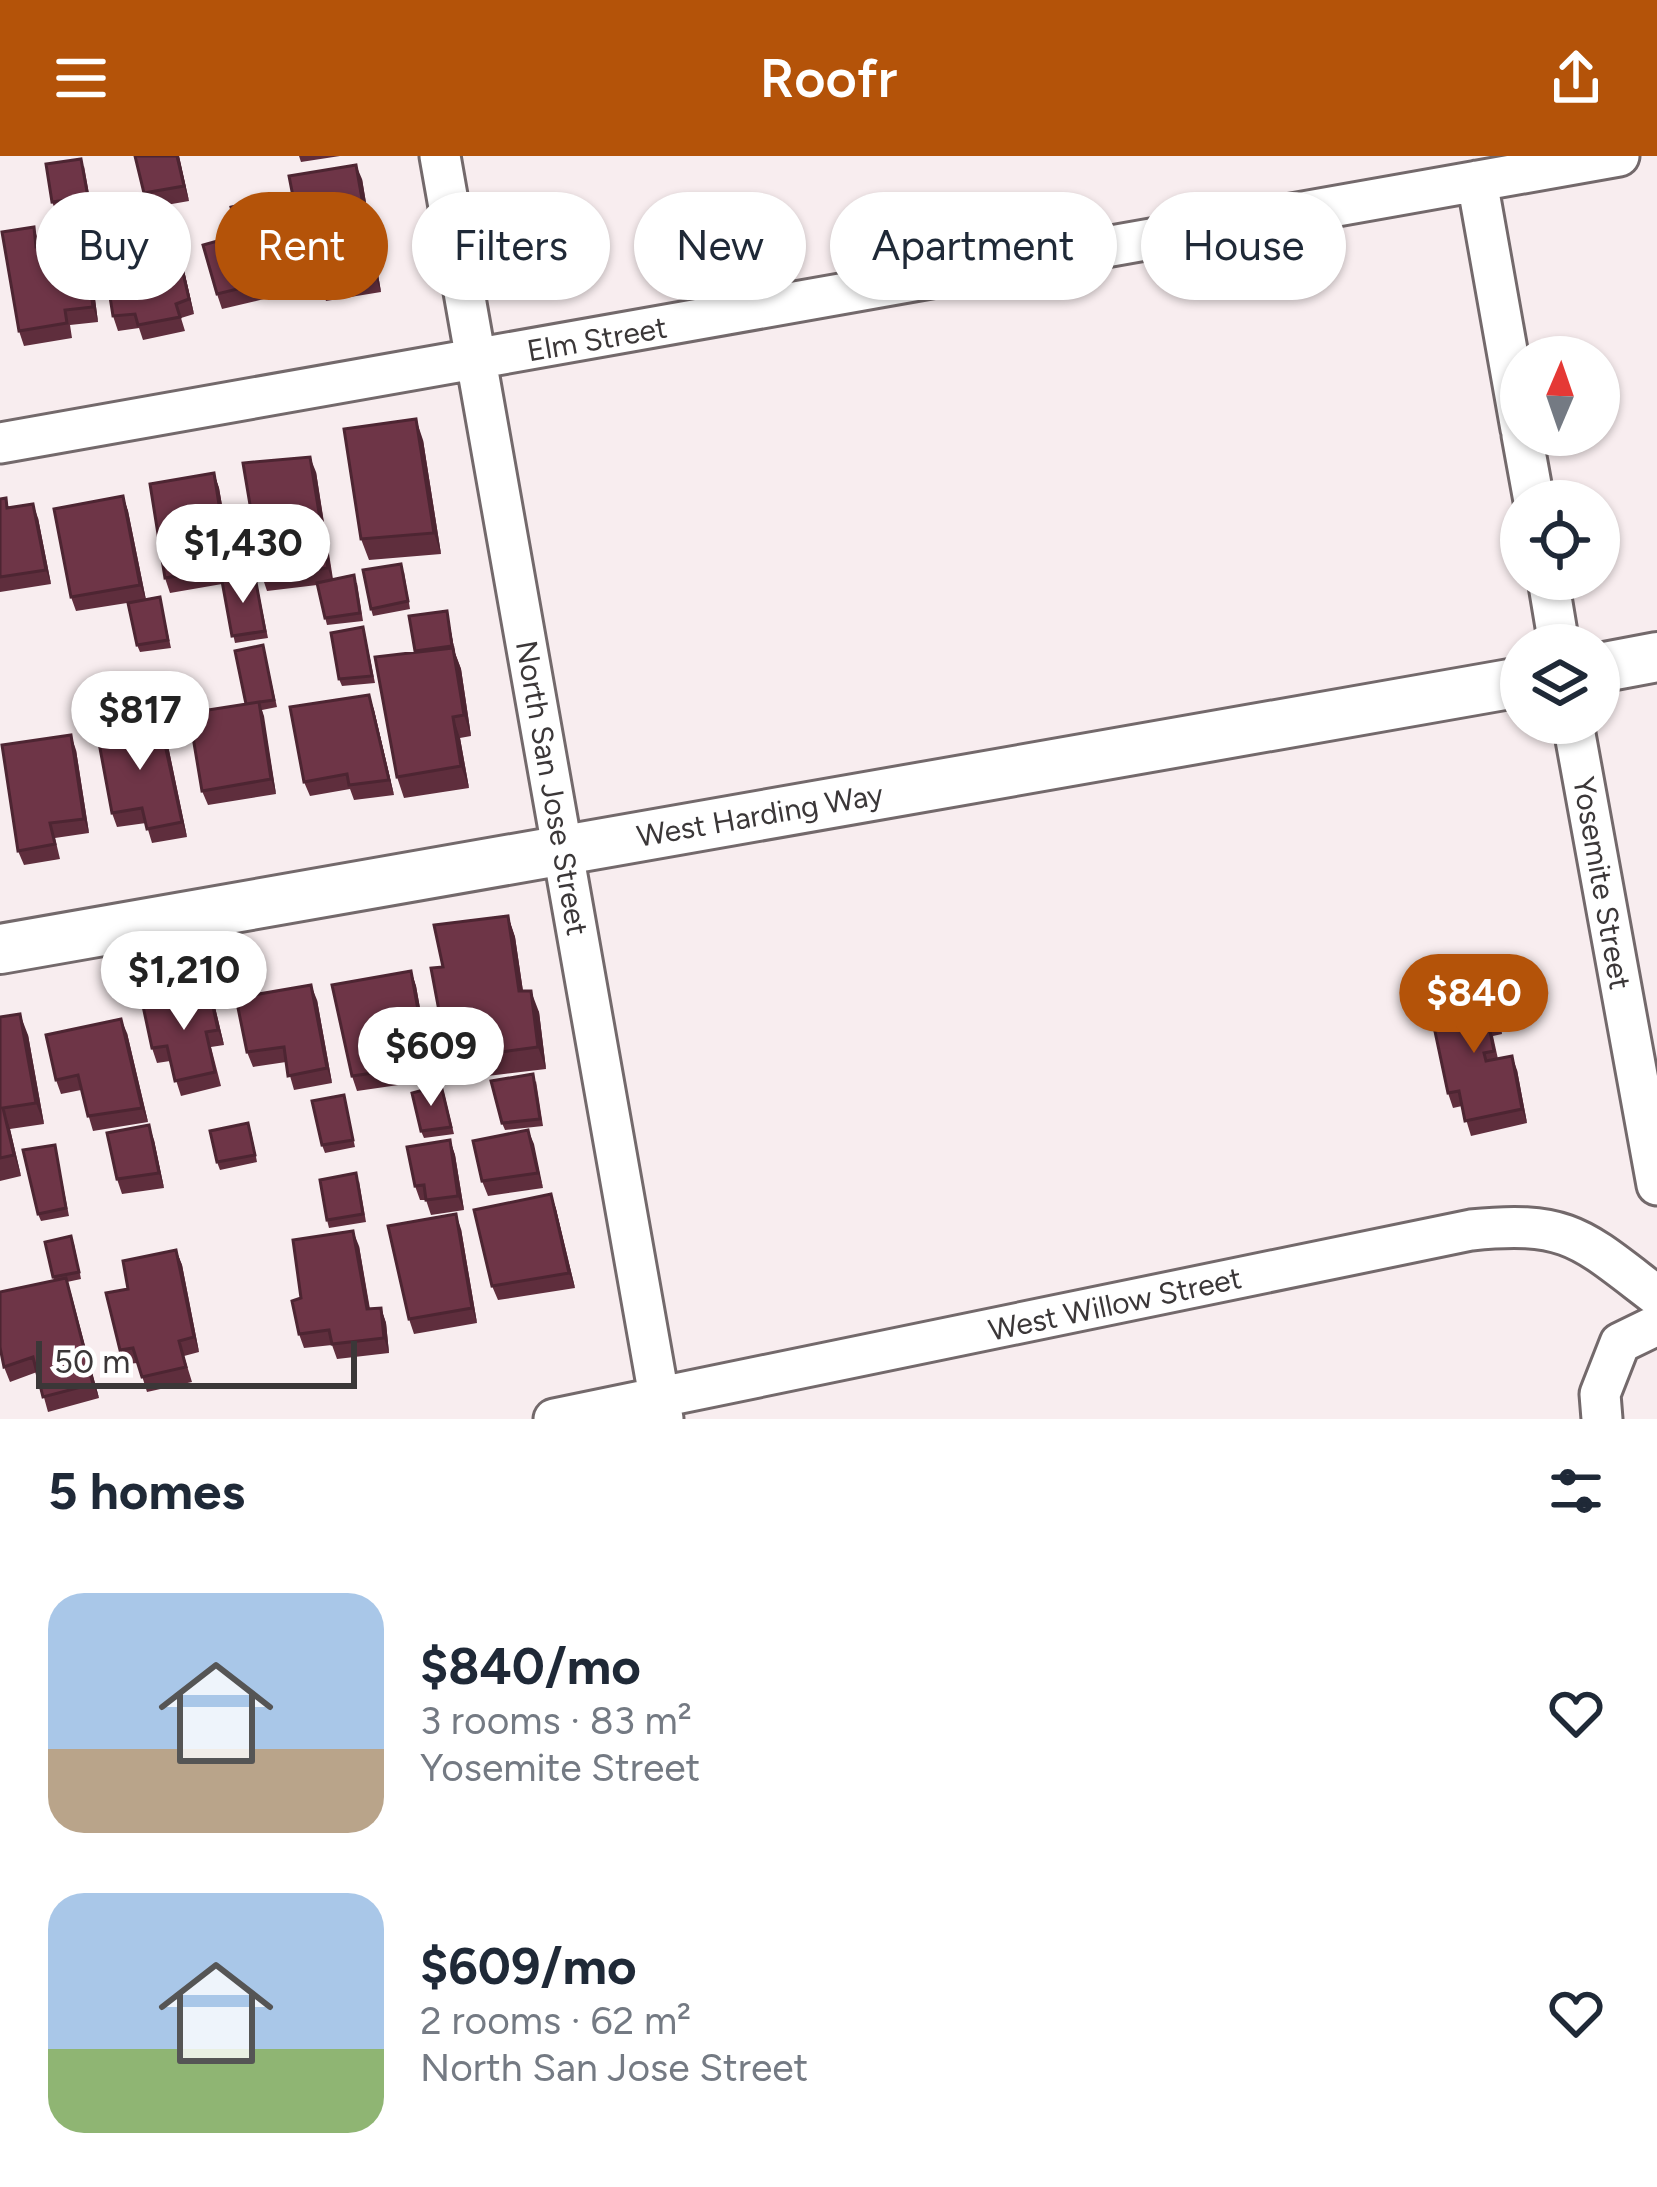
<!DOCTYPE html>
<meta charset="utf-8">
<style>
body{margin:0;font-family:Figtree,sans-serif;background:#f2f2f3;color:#1f2937;height:100vh;display:flex;flex-direction:column;font-size:45px;white-space:nowrap}
*{box-sizing:border-box;margin:0}
p{font-size:39px;color:#747a83}
.icon{flex:none;width:66px;height:66px;fill:none;stroke:currentColor;stroke-width:2;stroke-linecap:round;stroke-linejoin:round}
.map{position:relative;height:1263px;overflow:hidden}
.sheet{display:flex;flex-direction:column;background:#fff;flex:1}
.sheet>*{flex:none}
.banner{position:absolute;left:36px;top:36px;width:1587px;height:108px;display:flex;gap:24px}
.needle{width:78px;rotate:2deg}
.buttons{position:absolute;left:1500px;top:180px;display:grid;gap:24px}
.buttons a{display:grid;place-items:center;width:120px;height:120px;border-radius:50%;background:#fff;box-shadow:0 3px 9px #0004;font-size:60px}
.scale{position:absolute;left:36px;bottom:30px;width:321px;box-sizing:border-box;padding-left:12px;border:6px solid #3b3738;border-top:0;font-size:33px;line-height:42px;white-space:nowrap;color:#3b3738;-webkit-text-stroke:9px #fff;paint-order:stroke}
.price{position:absolute;translate:-50% -102px;padding:0 27px;border-radius:42px;background:#fff;color:#222;font-size:39px;line-height:78px;filter:drop-shadow(0 3px 6px #0008)}
.price::after{content:'';position:absolute;left:50%;top:72px;width:36px;height:27px;margin-left:-18px;background:inherit;clip-path:polygon(0 0,100% 0,50% 100%)}
.price.active{background:#b45309;color:#fff}
ul{padding:0;list-style:none}
li{display:flex;align-items:center;gap:36px;height:300px;padding:0 48px}
li span{display:grid;place-items:center;flex:none;width:336px;height:240px;border-radius:36px;color:#555}
li>.icon{margin-inline-start:auto}
span .icon{width:144px;height:144px;fill:#fffc;stroke-width:1}
li b{font-size:51px}
h2{display:flex;justify-content:space-between;align-items:center;height:144px;padding:0 48px;font-size:51px}
.pill{padding:0 42px;border-radius:54px;background:#fff;box-shadow:0 3px 9px #0004;font-size:42px;line-height:108px}
.pill.active{background:#b45309;color:#fff}
header{display:flex;justify-content:space-between;align-items:center;height:156px;padding:0 48px;background:#b45309;color:#fff;font-size:54px;font-weight:600}
.map>svg:first-child{display:block}
.lines{fill:none;stroke-linecap:round;stroke-linejoin:round}
.minor-casing{stroke:#73696b;stroke-width:45}
.tertiary-casing{stroke:#73696b;stroke-width:54}
.minor{stroke:#fff;stroke-width:39}
.tertiary{stroke:#fff;stroke-width:48}
.wall{fill:#5f2e3d}
.shaded-wall{fill:#4d2532}
.building{fill:#6e3547;stroke:#4d2532;stroke-width:3}
.labels{text-anchor:middle;dominant-baseline:central;stroke-width:12;stroke-linejoin:round;paint-order:stroke}
.street-label{font-size:30px;fill:#3b3738;stroke:#fff}
</style>
<header><svg class="icon" aria-label="menu" viewBox="0 0 24 24"><path d="M4 6h16M4 12h16M4 18h16"/></svg>Roofr<svg class="icon" aria-label="share" viewBox="0 0 24 24"><path d="M12 15V3M7 8l5-5 5 5M5 13v7h14v-7"/></svg></header>
<div class="map">
<svg width="1657" height="1263" viewBox="0 0 1657 1263">
<rect width="100%" height="100%" fill="#f8edef"/>
<g class="lines">
<g class="minor-casing">
<path id="minor" d="M 440,0 L 663,1263
M 1477,25 L 1521,273
M 1522,279 L 1534,345
M 0,287 L 1619,0
M 1548,423 L 1559,489
M 1573,567 L 1657,1029
M 554,1263 L 1471,1074 C 1569,1064 1582,1083 1657,1140
M 1602,1263 L 1600,1238 L 1620,1187 L 1657,1169"/>
</g>
<g class="tertiary-casing">
<path id="tertiary" d="M 1599,512 L 1657,501
M 0,793 L 1521,526"/>
</g>
<use href="#minor" class="minor"/>
<use href="#tertiary" class="tertiary"/>
</g>
<path class="wall" d="M 179,0 L 189,45 L 149,52 L 144,37 Z
M 299,0 L 340,0 L 301,6 Z
M 84,10 L 91,49 L 55,53 L 52,46 Z
M 362,23 L 381,136 L 326,145 L 321,131 L 311,80 L 303,81 L 298,66 Z
M 280,56 L 295,128 L 262,134 L 264,143 L 222,153 L 217,138 L 239,79 Z
M 170,60 L 175,75 L 194,158 L 181,162 L 185,175 L 143,184 L 139,172 L 118,175 L 113,160 Z
M 34,71 L 40,91 L 51,90 L 83,75 L 88,89 L 98,166 L 70,169 L 72,182 L 24,190 L 19,175 Z
M 423,284 L 441,398 L 369,404 L 361,383 Z
M 316,316 L 333,423 L 357,427 L 363,465 L 327,469 L 317,429 L 267,435 L 262,420 Z
M 214,317 L 219,332 L 235,424 L 257,428 L 268,482 L 235,487 L 222,428 L 170,437 L 165,422 Z
M 123,340 L 128,355 L 146,444 L 76,455 L 71,441 Z
M 0,343 L 9,351 L 38,362 L 51,428 L 0,436 Z
M 404,416 L 410,453 L 373,460 L 371,453 Z
M 160,441 L 171,492 L 140,496 L 137,489 Z
M 447,455 L 455,497 L 461,513 L 471,580 L 460,582 L 469,632 L 404,642 L 397,621 L 416,496 Z
M 365,478 L 375,527 L 342,530 L 339,523 Z
M 263,489 L 277,551 L 262,554 L 276,638 L 208,649 L 202,635 L 246,548 Z
M 172,520 L 183,565 L 161,569 L 166,580 L 187,681 L 152,687 L 146,667 L 117,671 L 112,657 L 152,567 L 142,526 Z
M 369,539 L 374,554 L 394,639 L 354,644 L 350,633 L 310,640 L 304,626 Z
M 76,594 L 89,677 L 55,682 L 60,703 L 24,709 L 18,695 Z
M 508,760 L 515,781 L 523,835 L 539,856 L 546,913 L 455,924 L 448,903 L 443,811 Z
M 411,815 L 416,830 L 433,924 L 357,935 L 352,920 Z
M 1491,834 L 1497,849 L 1502,878 L 1493,880 L 1498,903 L 1517,914 L 1527,967 L 1471,980 L 1462,950 L 1453,952 L 1448,937 Z
M 317,844 L 332,927 L 294,934 L 286,906 L 253,911 L 247,896 Z
M 215,851 L 224,889 L 211,891 L 221,930 L 181,940 L 170,905 L 157,907 L 152,892 Z
M 0,861 L 28,879 L 44,968 L 10,973 L 21,1020 L 0,1025 Z
M 127,877 L 148,966 L 93,975 L 81,934 L 61,938 L 56,924 Z
M 536,925 L 543,970 L 505,974 L 502,967 Z
M 444,937 L 454,978 L 424,982 L 421,975 Z
M 344,939 L 355,991 L 325,997 L 322,989 Z
M 528,974 L 543,1032 L 488,1040 L 482,1025 Z
M 251,975 L 257,1006 L 220,1014 L 217,1006 Z
M 154,984 L 164,1032 L 122,1038 L 117,1023 Z
M 450,984 L 455,999 L 464,1054 L 431,1059 L 426,1044 L 420,1044 L 415,1030 Z
M 55,989 L 69,1060 L 41,1065 L 38,1058 Z
M 359,1025 L 366,1066 L 329,1072 L 327,1064 Z
M 551,1038 L 556,1053 L 575,1132 L 498,1144 L 492,1130 Z
M 461,1073 L 477,1167 L 414,1178 L 409,1163 Z
M 45,1086 L 74,1088 L 81,1123 L 67,1126 L 99,1242 L 48,1256 L 37,1216 L 10,1226 L 4,1211 L 54,1125 Z
M 359,1090 L 370,1153 L 381,1152 L 386,1167 L 389,1197 L 337,1203 L 332,1189 L 304,1192 L 299,1178 L 301,1142 Z
M 176,1094 L 182,1109 L 199,1196 L 184,1200 L 192,1226 L 147,1236 L 138,1207 L 125,1208 L 120,1194 L 128,1133 Z"/>
<path class="shaded-wall" d="M 177,0 L 179,0 L 189,45 L 184,30 Z
M 356,9 L 362,23 L 381,136 L 376,122 Z
M 274,41 L 280,56 L 295,128 L 290,113 Z
M 170,60 L 175,75 L 194,158 L 189,143 Z
M 83,75 L 88,89 L 98,166 L 93,151 Z
M 416,263 L 423,284 L 441,398 L 434,377 Z
M 310,301 L 316,316 L 333,427 L 328,412 Z
M 214,317 L 219,332 L 235,425 L 229,411 Z
M 123,340 L 128,355 L 146,444 L 140,429 Z
M 33,348 L 38,362 L 51,428 L 46,414 Z
M 447,455 L 455,497 L 461,513 L 471,580 L 464,559 Z
M 369,539 L 374,554 L 394,639 L 389,624 Z
M 259,546 L 264,560 L 276,638 L 271,623 Z
M 453,561 L 460,582 L 469,632 L 461,610 Z
M 160,566 L 166,580 L 187,681 L 182,666 Z
M 71,579 L 76,594 L 89,677 L 84,663 Z
M 508,760 L 515,781 L 526,856 L 519,835 Z
M 411,815 L 416,830 L 433,924 L 428,909 Z
M 311,829 L 317,844 L 332,927 L 327,912 Z
M 1491,834 L 1497,849 L 1502,878 L 1497,864 Z
M 531,835 L 539,856 L 546,913 L 538,891 Z
M 210,837 L 215,851 L 224,889 L 218,874 Z
M 20,858 L 28,879 L 44,968 L 36,947 Z
M 121,863 L 127,877 L 148,966 L 142,952 Z
M 1512,900 L 1517,914 L 1527,967 L 1522,953 Z
M 3,952 L 10,973 L 21,1020 L 14,999 Z
M 149,969 L 154,984 L 164,1032 L 159,1017 Z
M 528,974 L 534,988 L 543,1032 L 538,1017 Z
M 450,984 L 455,999 L 464,1054 L 458,1040 Z
M 551,1038 L 556,1053 L 575,1132 L 569,1117 Z
M 456,1058 L 461,1073 L 477,1167 L 472,1152 Z
M 353,1075 L 359,1090 L 372,1168 L 367,1153 Z
M 176,1094 L 182,1109 L 199,1196 L 194,1181 Z
M 66,1122 L 71,1137 L 99,1242 L 93,1228 Z
M 381,1152 L 386,1167 L 389,1197 L 384,1182 Z"/>
<path class="building" d="M 135,0 L 177,0 L 184,30 L 144,37 Z
M 81,3 L 88,41 L 52,46 L 46,8 Z
M 356,9 L 376,122 L 321,131 L 308,65 L 298,66 L 289,20 Z
M 274,41 L 290,113 L 257,120 L 258,128 L 217,138 L 203,89 L 239,79 L 231,51 Z
M 170,60 L 189,143 L 176,148 L 180,161 L 138,169 L 135,158 L 113,160 L 100,77 Z
M 34,71 L 36,91 L 51,90 L 50,79 L 83,75 L 93,151 L 65,154 L 67,167 L 19,175 L 2,76 Z
M 416,263 L 434,377 L 361,383 L 344,273 Z
M 310,301 L 328,412 L 262,420 L 243,307 Z
M 214,317 L 229,411 L 165,422 L 150,328 Z
M 123,340 L 140,429 L 71,441 L 54,353 Z
M 6,342 L 7,352 L 33,348 L 46,414 L 0,421 L 0,343 Z
M 401,408 L 408,445 L 371,453 L 363,414 Z
M 354,419 L 360,457 L 325,462 L 317,427 Z
M 255,421 L 265,475 L 232,480 L 222,425 Z
M 160,441 L 168,484 L 137,489 L 128,447 Z
M 447,455 L 452,490 L 415,495 L 409,460 Z
M 363,471 L 372,520 L 339,523 L 331,477 Z
M 263,489 L 274,544 L 246,548 L 235,495 Z
M 453,492 L 464,559 L 453,561 L 461,610 L 397,621 L 375,501 Z
M 172,520 L 180,558 L 150,562 L 142,526 Z
M 369,539 L 389,624 L 349,629 L 347,618 L 304,626 L 290,551 Z
M 259,546 L 271,623 L 202,635 L 189,557 Z
M 160,566 L 182,666 L 147,673 L 142,652 L 112,657 L 97,576 Z
M 71,579 L 84,663 L 50,667 L 55,688 L 18,695 L 2,589 Z
M 508,760 L 519,835 L 531,835 L 538,891 L 448,903 L 431,812 L 443,811 L 434,769 Z
M 411,815 L 428,909 L 352,920 L 332,829 Z
M 311,829 L 327,912 L 288,920 L 284,891 L 247,896 L 236,842 Z
M 1491,834 L 1497,864 L 1488,865 L 1494,895 L 1484,897 L 1486,905 L 1512,900 L 1522,953 L 1465,965 L 1459,935 L 1448,937 L 1429,847 Z
M 210,837 L 218,874 L 206,876 L 215,916 L 175,925 L 167,890 L 152,892 L 143,850 Z
M 20,858 L 36,947 L 3,952 L 14,999 L 0,1002 L 0,861 Z
M 121,863 L 142,952 L 88,960 L 78,919 L 56,924 L 46,879 Z
M 533,918 L 540,963 L 502,967 L 491,925 Z
M 441,929 L 451,971 L 421,975 L 412,937 Z
M 344,939 L 353,984 L 322,989 L 312,945 Z
M 248,967 L 255,999 L 217,1006 L 210,975 Z
M 149,969 L 159,1017 L 117,1023 L 107,977 Z
M 528,974 L 538,1017 L 482,1025 L 473,985 Z
M 450,984 L 458,1040 L 426,1044 L 424,1029 L 415,1030 L 407,991 Z
M 55,989 L 66,1052 L 38,1058 L 23,994 Z
M 356,1017 L 363,1058 L 327,1064 L 320,1024 Z
M 551,1038 L 569,1117 L 492,1130 L 474,1054 Z
M 456,1058 L 472,1152 L 409,1163 L 388,1070 Z
M 353,1075 L 367,1153 L 381,1152 L 384,1182 L 332,1188 L 329,1174 L 299,1178 L 292,1145 L 301,1142 L 293,1084 Z
M 71,1080 L 79,1116 L 53,1121 L 45,1086 Z
M 176,1094 L 194,1181 L 179,1185 L 186,1211 L 142,1221 L 133,1192 L 120,1194 L 106,1137 L 128,1133 L 123,1105 Z
M 66,1122 L 93,1228 L 43,1241 L 33,1201 L 4,1211 L 0,1191 L 0,1136 Z"/>
<g class="labels">
<g class="street-label">
<text transform="translate(597 183) rotate(-10)">Elm Street</text>
<text transform="translate(552 632) rotate(80)">North San Jose Street</text>
<text transform="translate(760 659) rotate(-10)">West Harding Way</text>
<text transform="translate(1602 727) rotate(80)">Yosemite Street</text>
<text transform="translate(1115 1148) rotate(-12)">West Willow Street</text>
</g>
</g>
</svg>
<div class="buttons">
<a><svg class="needle" viewBox="-14 -14 28 28"><path d="M0-13l5 13h-10z" fill="#e53935"/><path d="M0 13l5-13h-10z" fill="#747a83"/></svg></a>
<a><svg class="icon" aria-label="locate" viewBox="0 0 24 24"><circle cx="12" cy="12" r="6"/><path d="M12 2v4M12 18v4M2 12h4M18 12h4"/></svg></a>
<a><svg class="icon" aria-label="layers" viewBox="0 0 24 24"><path d="M12 4l9 5-9 5-9-5zM3 14l9 5 9-5"/></svg></a>
</div>
<div class="scale">50 m</div>
<b class="price" style="left:243px;top:450px">$1,430</b>
<b class="price" style="left:140px;top:617px">$817</b>
<b class="price" style="left:184px;top:877px">$1,210</b>
<b class="price active" style="left:1474px;top:900px">$840</b>
<b class="price" style="left:431px;top:953px">$609</b>
<div class="banner">
<a class="pill">Buy</a>
<a class="pill active">Rent</a>
<a class="pill">Filters</a>
<a class="pill">New</a>
<a class="pill">Apartment</a>
<a class="pill">House</a>
</div>
</div>
<section class="sheet">
<h2>5 homes<svg class="icon" aria-label="filters" viewBox="0 0 24 24"><path d="M4 7h16M4 17h16"/><circle cx="9" cy="7" r="2"/><circle cx="15" cy="17" r="2"/></svg></h2>
<ul>
<li><span style="background:linear-gradient(#a9c7e8 65%,#b9a48a 0)"><svg class="icon" aria-label="home" viewBox="0 0 24 24"><path d="M3 11l9-7 9 7M6 9v11h12V9"/></svg></span><div><b>$840/mo</b><p>3 rooms · 83 m²</p><p>Yosemite Street</p></div><svg class="icon" aria-label="heart" viewBox="0 0 24 24"><path d="M12 20l-8-8c-3-5 5-10 8-4 3-6 11-1 8 4z"/></svg></li>
<li><span style="background:linear-gradient(#a9c7e8 65%,#8fb573 0)"><svg class="icon" aria-label="home" viewBox="0 0 24 24"><path d="M3 11l9-7 9 7M6 9v11h12V9"/></svg></span><div><b>$609/mo</b><p>2 rooms · 62 m²</p><p>North San Jose Street</p></div><svg class="icon" aria-label="heart" viewBox="0 0 24 24"><path d="M12 20l-8-8c-3-5 5-10 8-4 3-6 11-1 8 4z"/></svg></li>
</ul>
</section>
